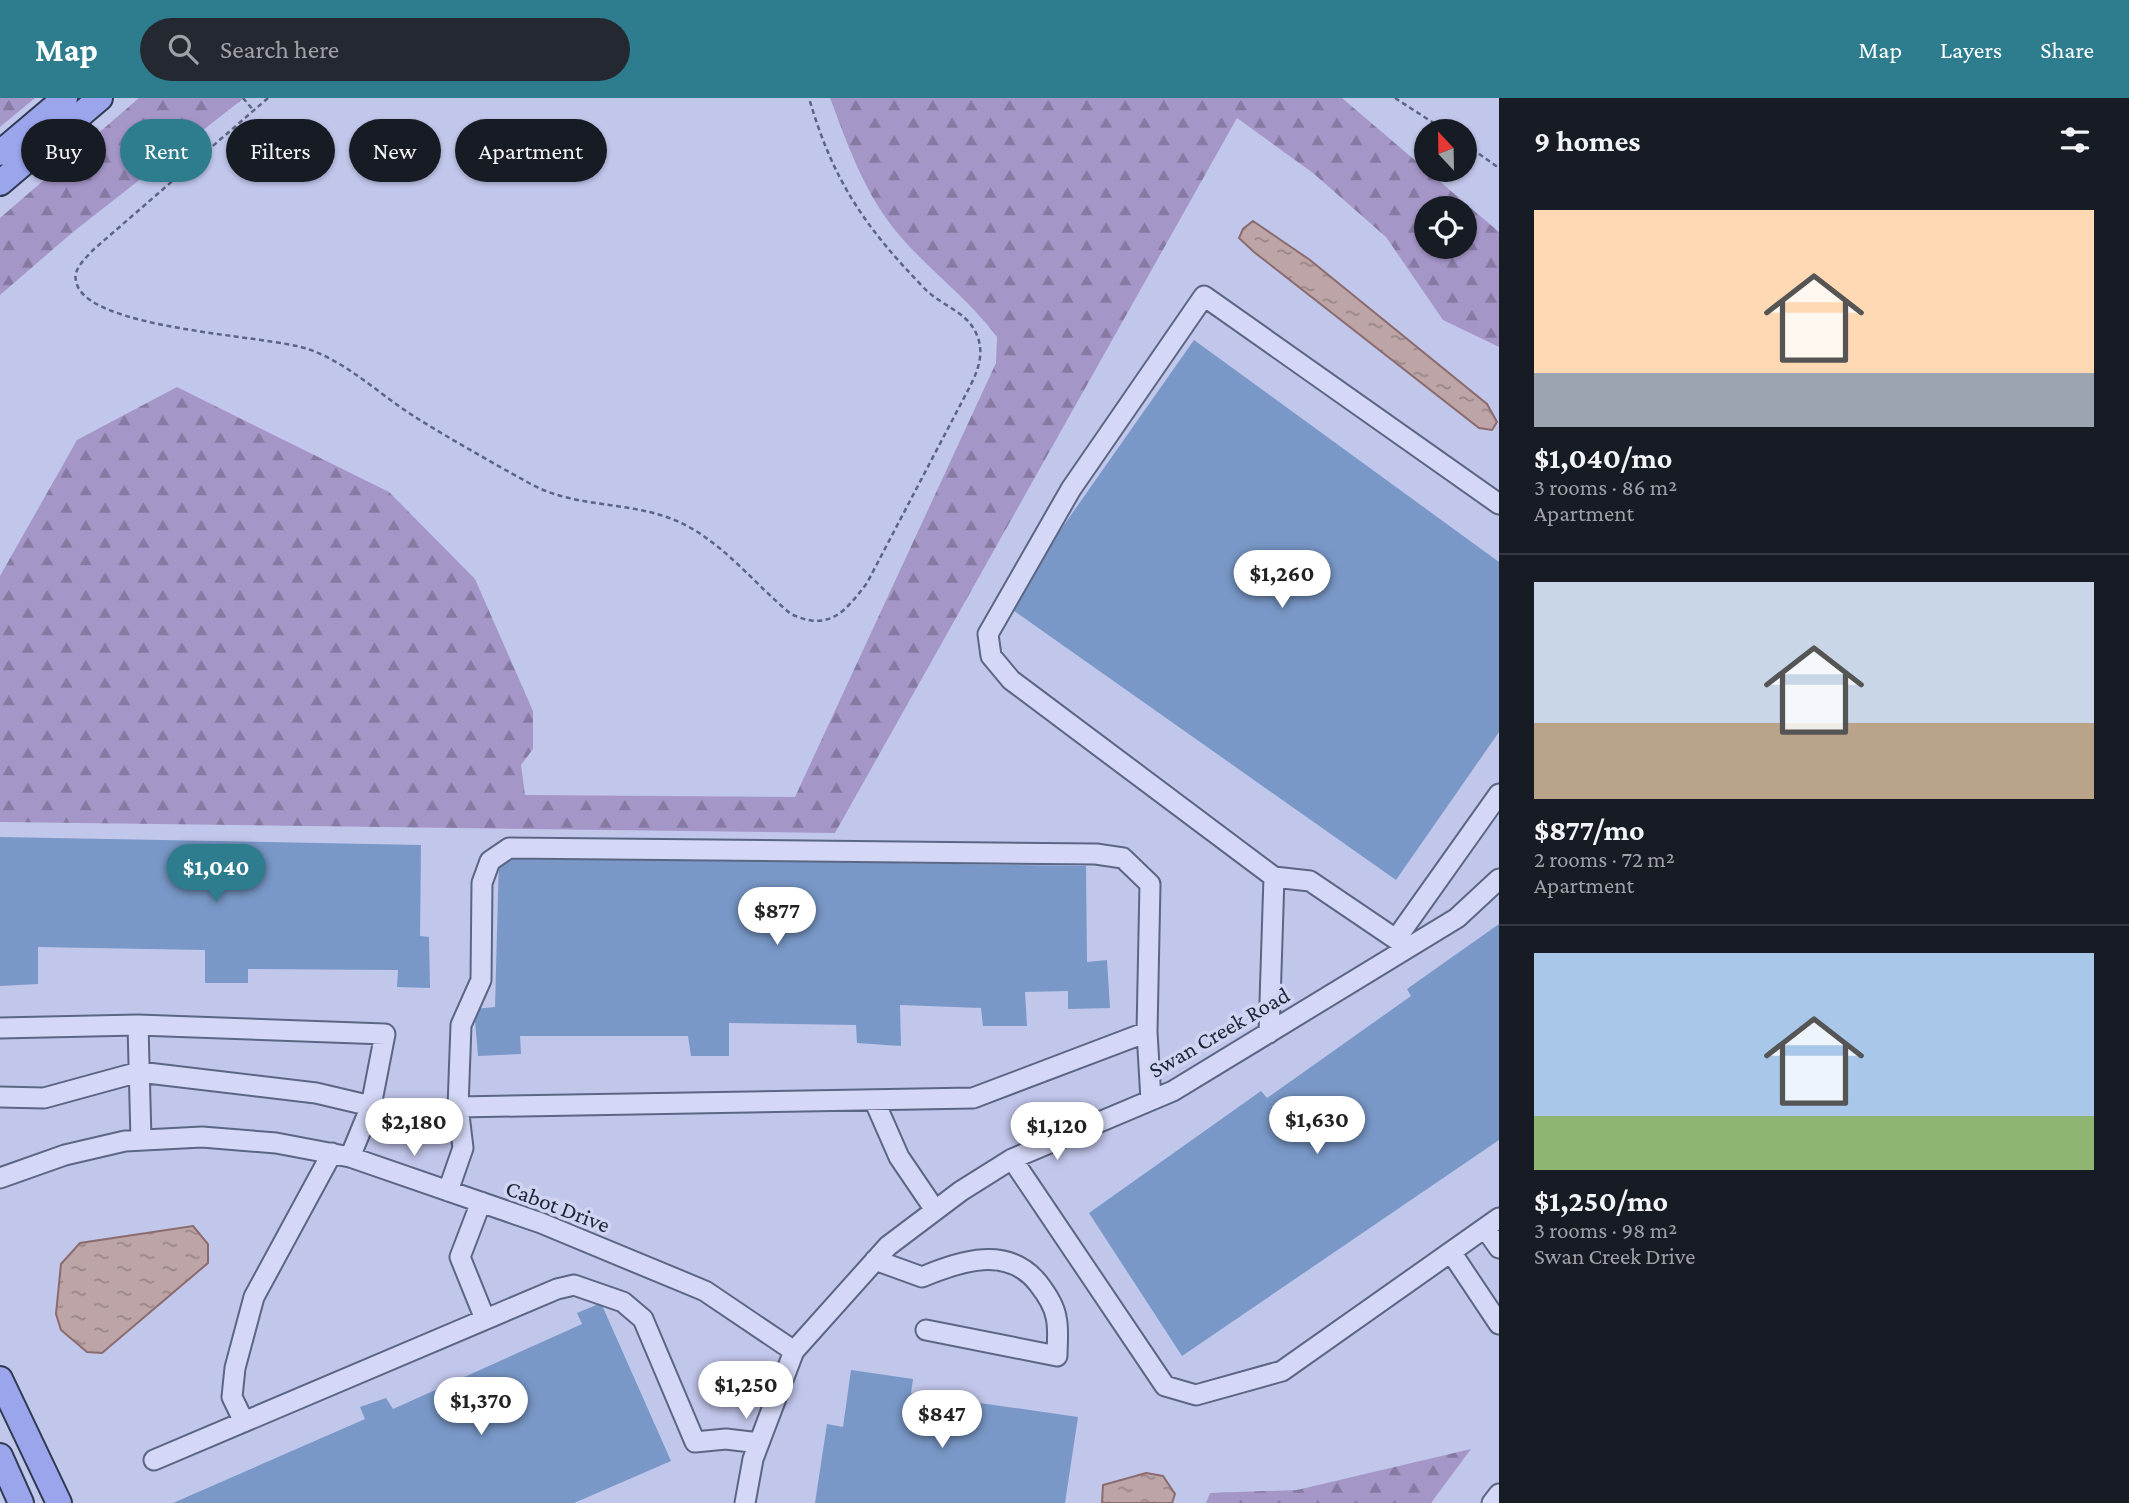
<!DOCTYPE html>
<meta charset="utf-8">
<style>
body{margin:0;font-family:"Crimson Pro",serif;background:#242831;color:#f1f3f6;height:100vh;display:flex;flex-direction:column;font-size:26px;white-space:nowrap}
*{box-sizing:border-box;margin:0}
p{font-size:23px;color:#9ea1a6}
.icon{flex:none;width:38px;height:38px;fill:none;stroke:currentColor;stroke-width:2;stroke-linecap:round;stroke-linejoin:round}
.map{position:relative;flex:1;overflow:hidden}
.drawer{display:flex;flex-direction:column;background:#171b24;width:630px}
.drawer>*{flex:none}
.hud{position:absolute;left:21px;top:21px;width:665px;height:63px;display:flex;gap:14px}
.needle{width:46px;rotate:338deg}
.buttons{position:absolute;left:1414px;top:21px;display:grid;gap:14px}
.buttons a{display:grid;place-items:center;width:63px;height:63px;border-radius:50%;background:#171b24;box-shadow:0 2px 5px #0004;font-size:35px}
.price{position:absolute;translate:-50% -60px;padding:0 16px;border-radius:24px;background:#fff;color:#222;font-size:23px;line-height:46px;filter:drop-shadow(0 2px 4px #0008)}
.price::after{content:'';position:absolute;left:50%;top:42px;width:21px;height:16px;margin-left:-10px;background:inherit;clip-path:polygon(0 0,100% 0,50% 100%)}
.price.current{background:#2e7d8e;color:#fff}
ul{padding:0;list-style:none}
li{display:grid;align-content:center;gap:14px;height:371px;padding:0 35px}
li+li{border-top:2px solid #363941}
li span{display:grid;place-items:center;height:217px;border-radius:0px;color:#555}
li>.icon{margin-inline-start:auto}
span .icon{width:126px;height:126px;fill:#fffc;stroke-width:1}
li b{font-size:30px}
h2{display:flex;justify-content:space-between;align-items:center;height:84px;padding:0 35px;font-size:30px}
.chip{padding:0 24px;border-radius:32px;background:#171b24;box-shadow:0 2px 5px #0004;font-size:24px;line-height:63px}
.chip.current{background:#2e7d8e;color:#fff}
header{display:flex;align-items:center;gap:42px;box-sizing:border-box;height:98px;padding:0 35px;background:#2e7d8e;color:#fff}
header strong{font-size:33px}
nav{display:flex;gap:38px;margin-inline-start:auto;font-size:24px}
.search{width:490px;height:63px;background:#242831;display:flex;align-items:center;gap:18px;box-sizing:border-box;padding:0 24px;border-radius:38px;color:#9ea1a6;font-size:26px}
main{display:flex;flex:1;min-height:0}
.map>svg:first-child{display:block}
.forest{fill:url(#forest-firs);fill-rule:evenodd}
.water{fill:url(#water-ripples);stroke:#8b6b6d;stroke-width:2}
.building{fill:#7998c7}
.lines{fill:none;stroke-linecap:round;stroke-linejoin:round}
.minor-casing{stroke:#5a6683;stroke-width:23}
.major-casing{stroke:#2e3a51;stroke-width:28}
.path{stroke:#5a6683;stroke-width:2.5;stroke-dasharray:5 3.5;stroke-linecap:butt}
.minor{stroke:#d4d8f6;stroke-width:19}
.major{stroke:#9ba5ec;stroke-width:24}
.labels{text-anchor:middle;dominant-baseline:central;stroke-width:7;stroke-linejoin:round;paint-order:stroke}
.street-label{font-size:23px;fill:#1d2534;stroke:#d0d4f3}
</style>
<header>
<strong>Map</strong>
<div class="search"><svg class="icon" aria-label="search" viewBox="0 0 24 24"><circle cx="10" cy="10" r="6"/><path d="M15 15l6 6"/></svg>Search here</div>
<nav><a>Map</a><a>Layers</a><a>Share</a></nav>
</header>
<main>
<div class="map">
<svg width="1499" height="1405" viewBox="0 0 1499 1405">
<defs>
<pattern id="forest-firs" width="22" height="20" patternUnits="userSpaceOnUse" patternTransform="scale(1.75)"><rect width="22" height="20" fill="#a596c8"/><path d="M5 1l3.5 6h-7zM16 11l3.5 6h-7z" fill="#867aa3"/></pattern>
<pattern id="water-ripples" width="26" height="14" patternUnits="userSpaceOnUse" patternTransform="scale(1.75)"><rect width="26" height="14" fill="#bda4a6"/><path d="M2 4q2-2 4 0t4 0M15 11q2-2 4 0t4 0" fill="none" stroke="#998588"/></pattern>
</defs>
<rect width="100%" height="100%" fill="#c1c6eb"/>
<path class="forest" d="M 0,0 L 35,0 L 0,29 Z
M 139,0 L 244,0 L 73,134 L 0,197 L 0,120 Z
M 830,0 L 1342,0 L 1499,134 L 1499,249 L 1443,222 L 1386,139 L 1313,75 L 1237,20 L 835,735 L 0,724 L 0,478 L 77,342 L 177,289 L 389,394 L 475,481 L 533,613 L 533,651 L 521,667 L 525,697 L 795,699 L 996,265 L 997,239 C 969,201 931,174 900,138 C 865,97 849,50 830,0 ZM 1465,110 L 1465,149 L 1426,149 L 1426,110 Z
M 1471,1351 L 1431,1405 L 1206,1405 L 1210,1395 L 1297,1392 Z"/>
<path class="water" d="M 1253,123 L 1310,162 L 1487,306 L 1497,324 L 1492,332 L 1479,330 L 1254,154 L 1239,140 L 1243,131 Z
M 193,1128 L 208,1146 L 208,1165 L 102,1255 L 87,1254 L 61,1232 L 56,1216 L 61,1166 L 80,1145 Z
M 1146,1375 L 1163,1378 L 1175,1396 L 1172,1405 L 1102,1405 L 1103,1387 Z"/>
<path class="building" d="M 1194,242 L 1499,464 L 1499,634 L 1396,782 L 1007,508 Z
M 0,739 L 421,747 L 420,838 L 429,839 L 430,890 L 397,889 L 398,872 L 248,871 L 248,885 L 205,885 L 205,852 L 38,849 L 38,886 L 0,888 Z
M 499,759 L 1086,768 L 1087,864 L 1107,862 L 1110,910 L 1068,911 L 1068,893 L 1025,894 L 1027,928 L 983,928 L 981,910 L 900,907 L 901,948 L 857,945 L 856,927 L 729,925 L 729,958 L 691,958 L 688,938 L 520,938 L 521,956 L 478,958 L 474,911 L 495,909 Z
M 1499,826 L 1499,1042 L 1182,1258 L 1089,1115 L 1261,993 L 1267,1000 L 1411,898 L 1407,891 Z
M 601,1205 L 671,1363 L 574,1405 L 173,1405 L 365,1321 L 360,1309 L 386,1300 L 393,1311 L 582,1226 L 577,1215 Z
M 851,1272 L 913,1281 L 911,1295 L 1078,1319 L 1065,1405 L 815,1405 L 827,1326 L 843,1329 Z"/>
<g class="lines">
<g class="minor-casing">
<path id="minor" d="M 1274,779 L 1310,783 L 1406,848
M 1396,841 L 1499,696
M 138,927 L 385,936 L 371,1008 L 350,1059
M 0,930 L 138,927 L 141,1042
M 1269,935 L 1274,779 L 1011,582 L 991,558 L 988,536 L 1071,391 L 1204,198 L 1499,406
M 0,999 L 44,1000 L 139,974 L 316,995 L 371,1008
M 874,1002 L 899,1059 L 935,1112
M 458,1009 L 973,1000 L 1147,934
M 1012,1061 L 1165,1288 L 1196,1297 L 1282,1273 L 1499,1120
M 0,1080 L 65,1057 L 125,1043 L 202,1039 L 276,1045 L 350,1059 L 541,1125 L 705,1193 L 794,1253
M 448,1093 L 463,1050 L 458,1009 L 461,927 L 481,882 L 482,785 L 490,763 L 509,750 L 1096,756 L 1123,760 L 1150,786 L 1147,934 L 1151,1002
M 481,1104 L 460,1159 L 485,1221
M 1485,1130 L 1499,1150
M 1451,1154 L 1499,1226
M 875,1162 L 922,1179 C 960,1163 1008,1147 1038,1185 C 1045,1194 1054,1207 1056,1219 C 1059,1231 1057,1246 1057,1258 L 926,1232
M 244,1324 L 232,1299 L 235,1270 L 254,1199 L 332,1055
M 154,1362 L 557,1191 L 574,1187 L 623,1204 L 643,1221 L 695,1344 L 726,1341 L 759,1345
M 745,1405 L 753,1361 L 794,1253 L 888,1148 L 961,1093 L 1012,1061 L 1173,993 L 1457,820 L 1499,781
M 1492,1405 L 1499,1396"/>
</g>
<g class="major-casing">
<path id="major" d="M 0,55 L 65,0
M 0,85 L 100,0
M 0,1281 L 59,1405
M 0,1358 L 21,1405"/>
</g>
<path class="path" d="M 243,0 L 254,13
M 268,0 L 93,152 C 85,161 73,171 76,183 C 84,232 268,237 308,251 C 348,265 379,296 415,319 C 452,342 491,364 529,385 C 573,410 626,403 672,421 C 719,439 753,485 791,516 C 829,534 845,514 867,485 L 966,296 C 975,279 985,260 978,240 C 969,213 942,209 924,190 C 865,129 833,83 809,0
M 1395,0 L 1446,33
M 1465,46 L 1499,70"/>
<use href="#minor" class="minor"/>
<use href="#major" class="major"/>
</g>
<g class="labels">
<g class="street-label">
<text transform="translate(1219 934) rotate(-30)">Swan Creek Road</text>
<text transform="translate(558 1108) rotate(21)">Cabot Drive</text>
</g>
</g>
</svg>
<div class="buttons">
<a><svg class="needle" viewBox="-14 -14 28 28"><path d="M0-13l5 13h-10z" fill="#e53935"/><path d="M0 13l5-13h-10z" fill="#9ea1a6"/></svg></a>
<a><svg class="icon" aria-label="locate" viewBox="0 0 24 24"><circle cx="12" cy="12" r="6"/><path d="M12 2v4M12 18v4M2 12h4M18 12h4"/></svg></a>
</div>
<b class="price" style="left:1282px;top:512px">$1,260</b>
<b class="price current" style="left:216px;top:806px">$1,040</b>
<b class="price" style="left:777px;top:849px">$877</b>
<b class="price" style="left:1317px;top:1058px">$1,630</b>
<b class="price" style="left:414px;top:1060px">$2,180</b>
<b class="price" style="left:1057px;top:1064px">$1,120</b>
<b class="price" style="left:746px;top:1323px">$1,250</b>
<b class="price" style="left:481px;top:1339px">$1,370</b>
<b class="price" style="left:942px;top:1352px">$847</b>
<div class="hud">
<a class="chip">Buy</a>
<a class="chip current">Rent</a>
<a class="chip">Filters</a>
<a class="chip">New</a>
<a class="chip">Apartment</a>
</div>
</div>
<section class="drawer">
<h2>9 homes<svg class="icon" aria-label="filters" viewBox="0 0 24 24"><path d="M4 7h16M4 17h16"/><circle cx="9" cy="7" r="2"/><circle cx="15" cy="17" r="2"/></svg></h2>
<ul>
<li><span style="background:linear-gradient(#ffd9b3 75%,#9aa5b1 0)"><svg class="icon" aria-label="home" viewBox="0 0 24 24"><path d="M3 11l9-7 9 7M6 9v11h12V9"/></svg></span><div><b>$1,040/mo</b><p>3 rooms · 86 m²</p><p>Apartment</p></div></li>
<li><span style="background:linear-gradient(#c9d6e8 65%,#b9a48a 0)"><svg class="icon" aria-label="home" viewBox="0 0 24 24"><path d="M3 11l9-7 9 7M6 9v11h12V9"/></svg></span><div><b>$877/mo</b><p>2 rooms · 72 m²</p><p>Apartment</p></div></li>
<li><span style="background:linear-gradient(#a9c7e8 75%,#8fb573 0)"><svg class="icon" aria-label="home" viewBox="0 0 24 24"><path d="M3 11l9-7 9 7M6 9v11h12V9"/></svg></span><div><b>$1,250/mo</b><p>3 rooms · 98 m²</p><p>Swan Creek Drive</p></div></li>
</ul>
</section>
</main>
